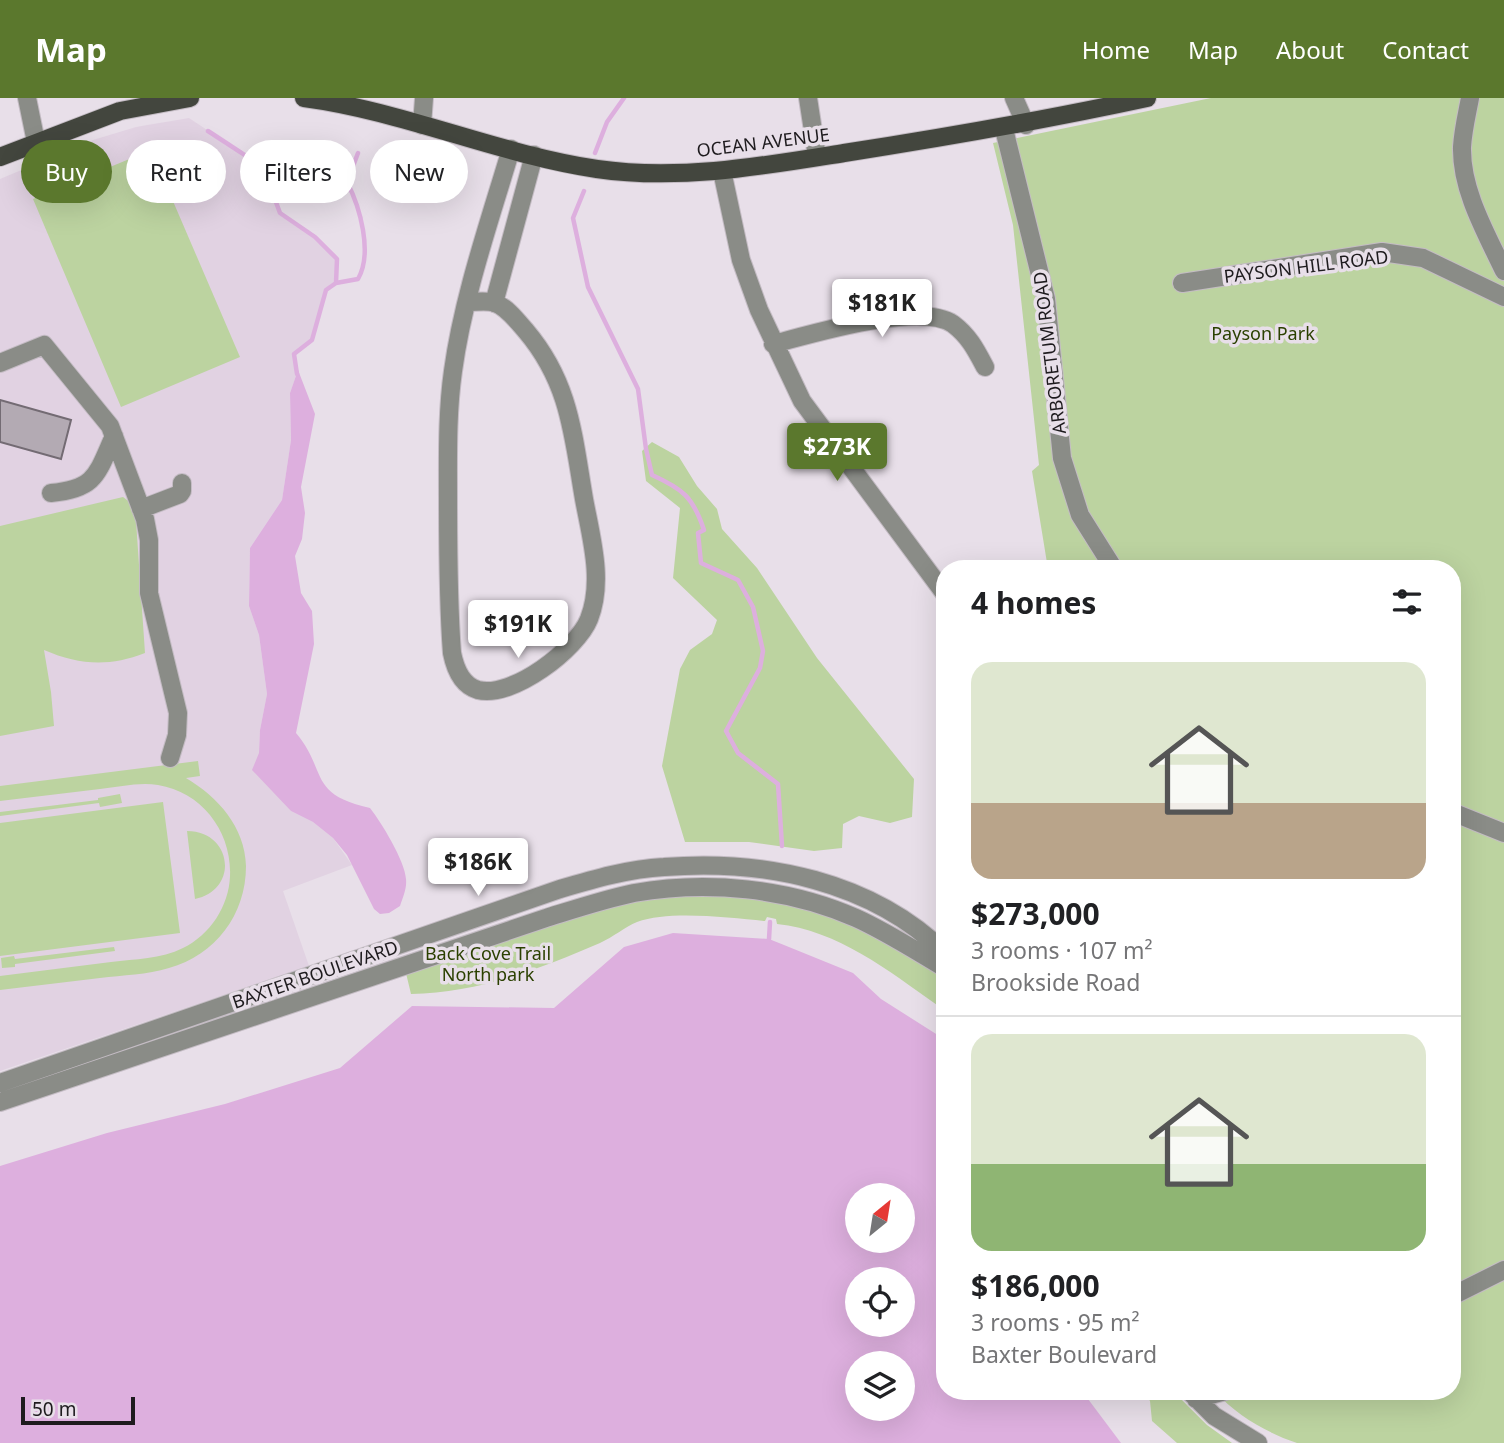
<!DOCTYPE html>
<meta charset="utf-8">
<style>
body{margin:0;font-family:"Noto Sans",sans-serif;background:#f2f2f2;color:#202124;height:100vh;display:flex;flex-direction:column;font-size:26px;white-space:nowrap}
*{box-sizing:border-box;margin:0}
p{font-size:23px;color:#757577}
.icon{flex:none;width:38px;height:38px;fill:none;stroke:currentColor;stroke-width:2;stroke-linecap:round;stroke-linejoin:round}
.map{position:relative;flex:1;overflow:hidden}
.side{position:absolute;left:936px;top:462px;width:525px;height:840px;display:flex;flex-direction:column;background:#fff;border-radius:28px;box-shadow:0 7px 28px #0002}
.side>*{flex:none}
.hud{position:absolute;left:21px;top:42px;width:665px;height:63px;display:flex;gap:14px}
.needle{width:46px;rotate:30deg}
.tools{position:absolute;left:845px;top:1085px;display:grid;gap:14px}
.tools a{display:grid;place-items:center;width:70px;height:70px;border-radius:50%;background:#fff;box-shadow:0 7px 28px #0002;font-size:35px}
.scale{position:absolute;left:21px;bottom:18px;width:114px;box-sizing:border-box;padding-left:7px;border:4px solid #1e1b1e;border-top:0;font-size:19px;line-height:24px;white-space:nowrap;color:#1e1b1e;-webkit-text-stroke:5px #e8dfe9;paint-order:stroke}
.price{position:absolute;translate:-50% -60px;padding:0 16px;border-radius:7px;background:#fff;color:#222;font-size:23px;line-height:46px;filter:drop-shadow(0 2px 4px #0008)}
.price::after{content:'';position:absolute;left:50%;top:42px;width:21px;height:16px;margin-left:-10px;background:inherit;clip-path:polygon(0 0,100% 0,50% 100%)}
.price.selected{background:#5b782d;color:#fff}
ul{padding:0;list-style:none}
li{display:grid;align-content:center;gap:14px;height:371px;padding:0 35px}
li+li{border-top:2px solid #e0e0e0}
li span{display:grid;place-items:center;height:217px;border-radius:21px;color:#555}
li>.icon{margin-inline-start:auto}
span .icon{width:126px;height:126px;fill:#fffc;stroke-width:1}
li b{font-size:30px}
h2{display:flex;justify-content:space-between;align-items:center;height:84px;padding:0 35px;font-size:30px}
.pill{padding:0 24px;border-radius:32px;background:#fff;box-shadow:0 7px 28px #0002;font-size:24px;line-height:63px}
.pill.selected{background:#5b782d;color:#fff}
header{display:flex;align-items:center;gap:42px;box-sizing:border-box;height:98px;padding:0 35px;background:#5b782d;color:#fff}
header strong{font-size:33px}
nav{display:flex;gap:38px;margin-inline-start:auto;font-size:24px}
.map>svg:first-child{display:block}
.built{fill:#e1d2e2}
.green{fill:#bcd3a0}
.water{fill:#ddafde;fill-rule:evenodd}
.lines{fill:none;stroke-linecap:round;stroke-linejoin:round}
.stream{stroke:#ddafde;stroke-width:4.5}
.building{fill:#b3aab3;stroke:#736b73;stroke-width:2}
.minor-casing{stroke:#c4bcc4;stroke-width:20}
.major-casing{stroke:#c4bcc4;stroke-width:20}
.minor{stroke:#8a8c87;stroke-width:18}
.major{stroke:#43463e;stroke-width:18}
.labels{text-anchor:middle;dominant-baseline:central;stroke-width:7;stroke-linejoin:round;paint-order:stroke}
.street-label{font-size:18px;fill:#1e1b1e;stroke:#e8dfe9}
.park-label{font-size:18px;fill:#2b4000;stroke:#e8dfe9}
</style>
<header>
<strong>Map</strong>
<nav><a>Home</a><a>Map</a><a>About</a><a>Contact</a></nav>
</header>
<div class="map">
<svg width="1504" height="1345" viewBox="0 0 1504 1345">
<rect width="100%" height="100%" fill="#e8dfe9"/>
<path class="built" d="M 189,20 L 263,69 L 280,115 L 315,139 L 337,161 L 336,185 L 326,192 L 312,242 L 294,256 L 298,272 L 290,295 L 291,342 L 282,402 L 250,450 L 249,508 L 259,537 L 267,596 L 260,632 L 259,655 L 291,713 L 313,724 L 333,740 L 352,767 L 283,793 L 309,868 L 0,973 L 0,81 L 93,42 L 136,29 Z"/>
<path class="green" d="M 1211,0 L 1504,0 L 1504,1345 L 1297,1345 C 1265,1334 1238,1318 1214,1293 L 1452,1293 L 1452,471 L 1048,471 L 1032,373 L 1039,367 L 1013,127 L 993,45 Z
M 151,52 L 240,259 L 121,309 L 33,101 Z
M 652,344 L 679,359 L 697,388 L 717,411 L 722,431 L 757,470 L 817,560 L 914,681 L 912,719 L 890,725 L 859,718 L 843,726 L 842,750 L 814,753 L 749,744 L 685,744 L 662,668 L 680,571 L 690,552 L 712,536 L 717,522 L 673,480 L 680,410 L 646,383 L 642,353 Z
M 123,399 L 135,408 L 145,555 C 109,569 79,567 44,552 L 51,594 L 54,628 L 0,638 L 0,428 Z
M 198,663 L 200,678 L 186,680 C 218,699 245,729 246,768 C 246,817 215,857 169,870 C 147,877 123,877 100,880 C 67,884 33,888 0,892 L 0,878 C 37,873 74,869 111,864 C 135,861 161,861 183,850 C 210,837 229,808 230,778 C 232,734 202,694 158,687 C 139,684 119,689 100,691 C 67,695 33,699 0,703 L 0,688 Z
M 120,696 L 122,705 L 100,709 L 99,705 L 0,718 L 0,714 L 98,702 L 98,700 Z
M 163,704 L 180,835 L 0,858 L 0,725 Z
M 187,733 C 232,733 240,791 195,801 Z
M 718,791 L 855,821 L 927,864 L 945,880 L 945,915 L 937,907 C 889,873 837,832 777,826 L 776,821 L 767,819 L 765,823 C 730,820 670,812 637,824 C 625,829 613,839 600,845 C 540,871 477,895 411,896 L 405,871 L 599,807 Z
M 114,849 L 115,853 L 15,866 L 15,869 L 2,870 L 1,860 L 14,858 L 15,861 Z
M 1143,1293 L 1173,1293 L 1207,1327 L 1232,1345 L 1177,1345 L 1152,1323 L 1150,1303 Z"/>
<path class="water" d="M 298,272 L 315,316 L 301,389 L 305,415 L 302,441 L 295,458 L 301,495 L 312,513 L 314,546 L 296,635 C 328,673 307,696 370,710 C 381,724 405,763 406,781 C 407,790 403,799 400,808 L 389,815 L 380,816 L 374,811 L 347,757 L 333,740 L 313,724 L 291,713 L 252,672 L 259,655 L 260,632 L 267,596 L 259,537 L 249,508 L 250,450 L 282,402 L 291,342 L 290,295 Z
M 673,835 L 769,841 L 784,847 L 853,875 L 881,901 L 944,941 L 945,1010 L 939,1023 L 945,1041 L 945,1293 L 1082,1293 L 1121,1345 L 0,1345 L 0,1068 L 107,1035 L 225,1006 L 340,970 L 412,908 L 554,910 L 624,849 ZM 858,1097 L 903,1097 L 903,1143 L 858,1143 ZM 858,1181 L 903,1181 L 903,1227 L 858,1227 ZM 858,1265 L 903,1265 L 903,1311 L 858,1311 Z"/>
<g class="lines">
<path class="stream" d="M 208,33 L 263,69 L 280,115 L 315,139 L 337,161 L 336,185
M 595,55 L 607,24 L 624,0
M 584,93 L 573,120 L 588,189 L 638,291 L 646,351 L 652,377 C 683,391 693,399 704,432 L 698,435 L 701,465 L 738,482 L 753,509 L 763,553 L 760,570 L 726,633 L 738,655 L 778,686 L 782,748
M 297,276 L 294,256 L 312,242 L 326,192 L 336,185 L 358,181 C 373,155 360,109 347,84 L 358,55
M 769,841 L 770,824"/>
</g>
<path class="building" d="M 0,302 L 71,322 L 61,361 L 0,344 Z"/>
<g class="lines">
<g class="minor-casing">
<path id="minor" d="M 27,0 L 36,44
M 808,0 L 817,59
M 1014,0 L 1026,27
M 1470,0 C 1467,16 1463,32 1462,49 C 1461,92 1486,135 1504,173
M 422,27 L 424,0
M 1004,31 L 1046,201 L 1062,360 L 1080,417 L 1114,471
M 722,73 L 741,162 L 759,212 L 802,303 L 945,496
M 1182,185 L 1382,154 L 1423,160 L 1504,199
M 468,204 C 476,204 488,202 495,205 C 507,209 518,224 526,233 C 570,285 573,337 584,401 C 591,439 604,483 589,521 C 577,551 512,601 478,592 C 461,587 455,570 452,555 C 448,504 448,452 448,400 C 448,358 447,315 453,273 C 463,199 490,122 511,51
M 494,205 L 534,57
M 773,246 C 812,236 919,203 953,226 C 969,238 976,252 985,269
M 0,265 L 44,247 L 110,328 L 145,421 L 149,442 L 149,495 L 178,615 L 177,637 L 170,660
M 51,395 C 96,391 97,376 114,338
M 141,411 L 180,396 L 182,393 L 182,385
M 1452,714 L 1504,735
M 0,985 L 560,791 C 594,781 628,771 664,769 C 764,761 872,783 945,855
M 0,1004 L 546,820 C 575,811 605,801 634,795 C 707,782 788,790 856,820 C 887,834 916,853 945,870
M 1452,1198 L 1504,1172
M 1189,1293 L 1214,1318 L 1258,1345
M 1196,1301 L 1225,1293"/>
</g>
<g class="major-casing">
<path id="major" d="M 304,0 C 403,13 497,56 597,71 C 679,83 763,68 844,55 C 947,39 1045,22 1147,0
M 0,59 L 120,13 L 190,0"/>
</g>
<use href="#minor" class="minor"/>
<use href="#major" class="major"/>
</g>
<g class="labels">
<g class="street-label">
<text transform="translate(763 44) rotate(-7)">OCEAN AVENUE</text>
<text transform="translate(1306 168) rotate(-7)">PAYSON HILL ROAD</text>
<text transform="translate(1049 255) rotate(-97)">ARBORETUM ROAD</text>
<text transform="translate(315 876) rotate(-19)">BAXTER BOULEVARD</text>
</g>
<g class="park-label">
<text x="1263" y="235">Payson Park</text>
<text x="488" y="855">Back Cove Trail<tspan x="488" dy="21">North park</tspan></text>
</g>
</g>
</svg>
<div class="tools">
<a><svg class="needle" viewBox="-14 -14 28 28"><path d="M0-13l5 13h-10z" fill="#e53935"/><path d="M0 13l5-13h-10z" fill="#757577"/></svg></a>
<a><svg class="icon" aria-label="locate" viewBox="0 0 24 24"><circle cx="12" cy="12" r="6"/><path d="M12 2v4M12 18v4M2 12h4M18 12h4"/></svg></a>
<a><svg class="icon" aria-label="layers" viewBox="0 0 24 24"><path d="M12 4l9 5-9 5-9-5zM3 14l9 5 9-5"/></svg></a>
</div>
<div class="scale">50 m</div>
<b class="price" style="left:882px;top:241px">$181K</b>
<b class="price selected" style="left:837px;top:385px">$273K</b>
<b class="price" style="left:518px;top:562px">$191K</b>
<b class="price" style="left:478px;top:800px">$186K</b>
<div class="hud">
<a class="pill selected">Buy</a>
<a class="pill">Rent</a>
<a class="pill">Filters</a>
<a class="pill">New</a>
</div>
<section class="side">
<h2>4 homes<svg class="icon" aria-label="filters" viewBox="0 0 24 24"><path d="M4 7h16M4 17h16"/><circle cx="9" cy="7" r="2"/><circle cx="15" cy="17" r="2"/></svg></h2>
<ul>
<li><span style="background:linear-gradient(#dfe7d0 65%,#b9a48a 0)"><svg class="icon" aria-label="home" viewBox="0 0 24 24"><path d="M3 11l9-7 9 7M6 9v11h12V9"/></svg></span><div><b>$273,000</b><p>3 rooms · 107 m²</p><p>Brookside Road</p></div></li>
<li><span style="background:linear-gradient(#dfe7d0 60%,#8fb573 0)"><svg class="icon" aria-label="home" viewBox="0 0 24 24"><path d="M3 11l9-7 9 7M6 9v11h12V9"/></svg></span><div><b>$186,000</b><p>3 rooms · 95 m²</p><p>Baxter Boulevard</p></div></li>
</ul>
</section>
</div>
